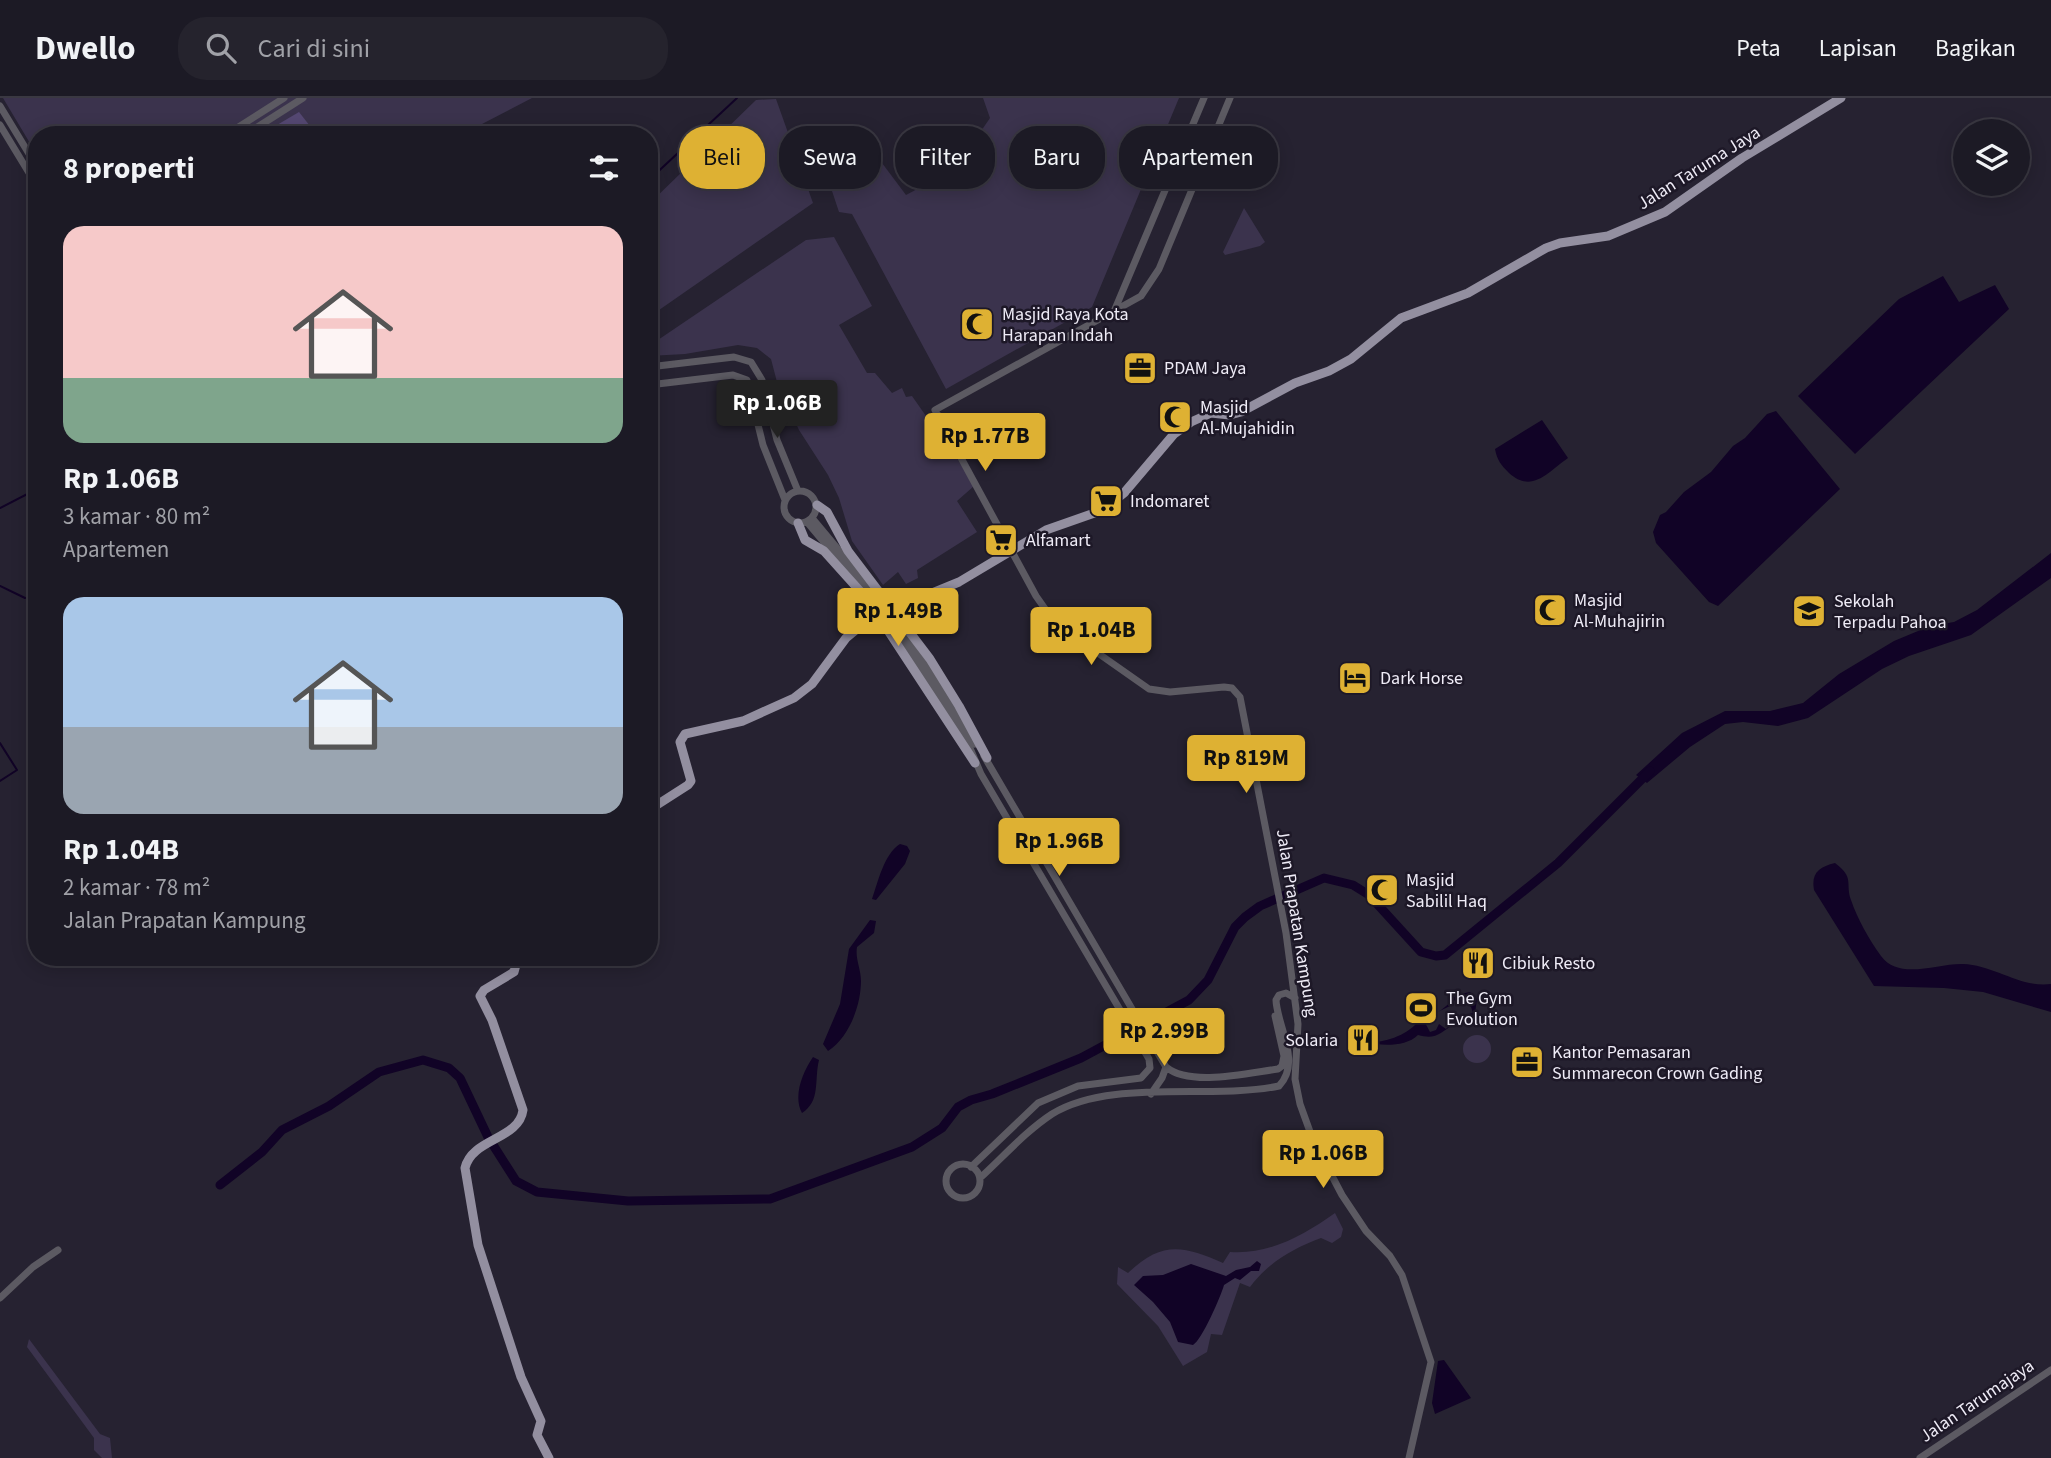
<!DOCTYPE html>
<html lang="id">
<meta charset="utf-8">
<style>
body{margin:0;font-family:"Source Sans 3",sans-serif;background:#25232d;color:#f1f3f6;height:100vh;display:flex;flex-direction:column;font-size:26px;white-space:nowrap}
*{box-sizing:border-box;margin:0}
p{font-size:23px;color:#a0a1a7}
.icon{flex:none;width:38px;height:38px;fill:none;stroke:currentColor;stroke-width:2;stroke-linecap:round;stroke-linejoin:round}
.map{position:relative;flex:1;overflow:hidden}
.details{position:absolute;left:28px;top:28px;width:630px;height:840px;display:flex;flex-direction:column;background:#1c1a25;border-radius:28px;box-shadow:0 4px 18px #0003,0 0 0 2px #3a3842}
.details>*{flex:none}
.banner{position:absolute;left:679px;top:28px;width:665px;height:63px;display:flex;gap:14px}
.fabs{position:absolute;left:1953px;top:21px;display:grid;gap:14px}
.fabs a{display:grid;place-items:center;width:77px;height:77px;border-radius:50%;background:#1c1a25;box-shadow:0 4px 18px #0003,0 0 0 2px #3a3842;font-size:35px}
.price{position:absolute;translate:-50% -60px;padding:0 16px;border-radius:7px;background:#deb133;color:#111;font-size:23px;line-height:46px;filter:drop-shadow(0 2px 4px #0008)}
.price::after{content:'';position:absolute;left:50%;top:42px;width:21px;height:16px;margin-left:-10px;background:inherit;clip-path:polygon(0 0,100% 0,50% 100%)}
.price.current{background:#222;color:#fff}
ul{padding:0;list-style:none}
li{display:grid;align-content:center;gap:14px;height:371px;padding:0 35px}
li span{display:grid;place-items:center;height:217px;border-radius:21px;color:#555}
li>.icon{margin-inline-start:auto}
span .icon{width:126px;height:126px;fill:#fffc;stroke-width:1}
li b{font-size:30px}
h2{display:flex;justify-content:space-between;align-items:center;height:84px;padding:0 35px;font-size:30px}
.pill{padding:0 24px;border-radius:28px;background:#1c1a25;box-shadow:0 4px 18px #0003,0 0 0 2px #3a3842;font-size:24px;line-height:63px}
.pill.current{background:#deb133;color:#111}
header{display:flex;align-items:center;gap:42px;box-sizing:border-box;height:98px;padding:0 35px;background:#1c1a25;border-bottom:2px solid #3a3842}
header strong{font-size:33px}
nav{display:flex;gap:38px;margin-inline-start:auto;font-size:24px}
.search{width:490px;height:63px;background:#25232d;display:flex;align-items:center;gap:18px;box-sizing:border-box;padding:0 24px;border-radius:28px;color:#a0a1a7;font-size:26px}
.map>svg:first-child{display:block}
.green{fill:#3b334d}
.forest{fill:#554873}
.water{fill:#110326;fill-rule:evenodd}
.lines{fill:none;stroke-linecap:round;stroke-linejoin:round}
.stream{stroke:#110326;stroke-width:2}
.river{stroke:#110326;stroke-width:9}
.tertiary{stroke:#5c5a62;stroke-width:7}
.primary{stroke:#938fa0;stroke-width:9}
.labels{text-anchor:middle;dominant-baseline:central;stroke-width:5;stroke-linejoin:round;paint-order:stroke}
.street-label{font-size:18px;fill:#efecf7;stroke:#1d1827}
.poi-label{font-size:18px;fill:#efecf7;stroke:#1d1827;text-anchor:start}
</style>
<header>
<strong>Dwello</strong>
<div class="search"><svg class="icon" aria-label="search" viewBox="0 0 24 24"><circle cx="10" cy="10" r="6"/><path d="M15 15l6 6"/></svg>Cari di sini</div>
<nav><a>Peta</a><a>Lapisan</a><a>Bagikan</a></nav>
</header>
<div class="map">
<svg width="2051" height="1360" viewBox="0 0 2051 1360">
<rect width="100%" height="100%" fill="#262231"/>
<path class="green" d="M 3,0 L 532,0 L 482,26 L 473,37 L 37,37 L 37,57 Z
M 983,0 L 1179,0 L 1092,209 L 946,291 L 852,116 L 839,114 L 826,75 L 879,61 L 906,97 L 955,71 L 990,20 Z
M 776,1 L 813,105 L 649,219 L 649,106 L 756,2 Z
M 1244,110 L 1265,144 L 1260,148 L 1225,157 L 1223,154 Z
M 834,139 L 872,208 L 839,227 L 867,275 L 875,275 L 892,295 L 902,290 L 906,299 L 912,298 L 933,328 L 939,331 L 974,388 L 957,403 L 977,434 L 917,472 L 918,480 L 906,486 L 898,474 L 883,487 L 852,443 L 839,400 L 828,377 L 799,332 L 778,288 L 771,261 L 757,250 L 738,247 L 685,256 L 649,258 L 649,248 L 806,142 Z
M1463 951a14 14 0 1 1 28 0a14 14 0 1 1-28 0Z
M 1335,1115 L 1343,1131 L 1341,1139 L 1332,1145 L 1321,1140 C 1292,1151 1269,1164 1250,1189 L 1240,1185 L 1222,1237 L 1211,1236 L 1207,1254 L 1183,1268 L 1158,1228 L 1117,1186 L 1118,1169 L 1128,1175 C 1161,1143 1183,1147 1223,1165 L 1230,1154 C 1269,1157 1304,1137 1335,1115 Z
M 29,1241 L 100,1336 L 110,1340 L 112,1360 L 102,1360 L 94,1352 L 94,1340 L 27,1249 Z"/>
<path class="forest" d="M 299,14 L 317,37 L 260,37 Z"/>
<path class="water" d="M 1943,178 L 1959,204 L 1995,187 L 2009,211 L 1855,356 L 1798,298 L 1899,201 Z
M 1776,313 L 1840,391 L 1718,508 L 1709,504 L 1656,445 L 1653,434 L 1660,417 L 1666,414 L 1684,394 L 1711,374 L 1733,348 L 1745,340 L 1767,316 Z
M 1542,322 L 1568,360 C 1548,374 1532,396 1509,375 C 1501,367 1497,362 1495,351 Z
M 2051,455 L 2051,480 L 1971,537 L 1909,558 L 1882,571 L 1808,620 L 1778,628 L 1743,624 L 1725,626 L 1690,649 L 1647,685 L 1636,677 L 1682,635 L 1725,613 L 1770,613 L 1803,605 L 1839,576 L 1894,543 L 1930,528 L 1954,524 L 1977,512 Z
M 900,746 L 907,748 L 910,753 L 905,766 L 876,802 L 872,801 C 878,784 884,756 900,746 Z
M 1835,765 C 1855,780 1845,785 1851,802 C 1857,820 1870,843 1881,858 C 1899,883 1938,865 1963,866 C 1994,867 2020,890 2051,886 L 2051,914 L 1983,894 L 1944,890 L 1874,888 L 1814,792 C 1811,775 1819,769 1835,765 Z
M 870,822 L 876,823 L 874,835 L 857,849 C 855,861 861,871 861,883 C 861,907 849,940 828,953 L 823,946 L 840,906 L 849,851 Z
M 1470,894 L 1477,901 L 1475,915 C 1469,921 1461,922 1454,926 C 1440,935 1436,942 1418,937 C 1408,947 1389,948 1376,946 L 1369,953 L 1363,951 L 1371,951 L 1375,944 C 1391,943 1412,934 1421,920 C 1435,918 1449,908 1456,897 ZM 1458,898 L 1471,909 L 1473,915 L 1457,919 L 1446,931 L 1439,926 L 1436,932 L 1430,934 L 1423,921 L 1450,908 Z
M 813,959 L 819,962 C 814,982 821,1003 802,1015 C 793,999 802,975 813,959 Z
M 1257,1163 L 1261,1166 L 1259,1173 L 1251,1173 L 1240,1182 L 1235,1180 L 1224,1187 C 1221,1198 1202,1242 1193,1247 L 1178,1244 L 1170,1224 L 1153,1204 L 1134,1187 L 1143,1178 L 1163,1177 L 1191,1166 L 1226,1178 L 1236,1172 L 1250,1169 Z
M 1444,1262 L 1471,1300 L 1435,1316 L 1432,1305 L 1438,1263 Z"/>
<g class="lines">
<path class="stream" d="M 649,82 L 737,0
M 0,410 L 37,391
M 0,488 L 25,500
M 0,645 L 17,672 L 0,683"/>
<path class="river" d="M 220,1087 L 262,1054 L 282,1032 L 329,1008 L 379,974 L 423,962 L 449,970 L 460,980 L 488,1039 L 516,1083 L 537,1094 L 628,1103 L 770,1101 L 912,1049 L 942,1030 L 958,1009 L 971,1002 L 992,996 L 1081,960 L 1189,902 L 1208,882 L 1235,829 L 1245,819 L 1260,808 L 1324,780 L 1353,787 L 1369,797 L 1421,854 L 1436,858 L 1445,857 L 1558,765 L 1650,673"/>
<path class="tertiary" d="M 1230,0 L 1159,171 L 1141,198 L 935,312 L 1036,498 L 1055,525 L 1149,591 L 1170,594 L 1224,589 L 1232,590 L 1240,599 L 1286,835 L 1298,926 L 1295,981 L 1300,1006 L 1313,1042 L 1342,1097 L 1366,1133 L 1390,1158 L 1402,1177 L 1431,1264 L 1409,1360
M 0,8 L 37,69
M 0,27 L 37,88
M 226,37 L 284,0
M 245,37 L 303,0
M 1115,211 L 1204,0
M 649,269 L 734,259 L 751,264 L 762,282 L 777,342 L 798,393
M 649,287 L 733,277 L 747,282 L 763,347 L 785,402
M784 409a16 16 0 1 1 32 0a16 16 0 1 1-32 0Z
M 812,420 L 872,492
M 807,424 L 869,498
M 886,510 L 930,572 L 975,646
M 881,513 L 924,575 L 970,650 L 981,676 L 1149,961 L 1150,970 L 1141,980 L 1078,988 L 1038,1005 L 971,1069
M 984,658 L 1166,969 L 1162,980 L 1151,996
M 1166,969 C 1190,989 1248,975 1278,971 L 1282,968 L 1284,958 L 1275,918
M946 1083a17 17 0 1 1 34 0a17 17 0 1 1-34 0Z
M 980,1080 C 1003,1059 1026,1033 1052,1016 C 1110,980 1212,1002 1279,988 C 1302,964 1277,928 1276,902 L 1279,897 L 1286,895 L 1295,900
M 0,1200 L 33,1169 L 58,1152
M 1920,1360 L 2051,1272"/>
<path class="primary" d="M 817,407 L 827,414 L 848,453 L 930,561 L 959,608 L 987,660
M 798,425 L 805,442 L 824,453 L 868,502 L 975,665
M 649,712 L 688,687 L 691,683 L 680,644 L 685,636 L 743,623 L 794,600 L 812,586 L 846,540 L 869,521 L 959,484 L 1046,432 L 1103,412 L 1124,395 L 1174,336 L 1191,324 L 1211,315 L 1230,317 L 1241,314 L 1295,285 L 1329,273 L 1351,261 L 1401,220 L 1468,195 L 1546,150 L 1560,145 L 1608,138 L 1665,114 L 1742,60 L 1841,0
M 518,859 L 514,874 L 484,892 L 480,898 L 492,922 L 523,1012 C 519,1042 472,1040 465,1070 L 478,1147 L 521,1279 L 541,1323 L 537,1337 L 549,1360"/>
</g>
<defs>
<g id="mosque-square" transform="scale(1.75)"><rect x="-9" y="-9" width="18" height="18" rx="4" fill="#deb133" stroke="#1d1827"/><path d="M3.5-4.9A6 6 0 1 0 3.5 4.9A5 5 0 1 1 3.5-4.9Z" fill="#111"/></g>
<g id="office-square" transform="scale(1.75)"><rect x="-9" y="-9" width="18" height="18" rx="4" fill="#deb133" stroke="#1d1827"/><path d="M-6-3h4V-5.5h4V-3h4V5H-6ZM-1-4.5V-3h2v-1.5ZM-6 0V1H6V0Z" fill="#111"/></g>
<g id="supermarket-square" transform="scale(1.75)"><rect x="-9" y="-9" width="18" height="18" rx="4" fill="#deb133" stroke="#1d1827"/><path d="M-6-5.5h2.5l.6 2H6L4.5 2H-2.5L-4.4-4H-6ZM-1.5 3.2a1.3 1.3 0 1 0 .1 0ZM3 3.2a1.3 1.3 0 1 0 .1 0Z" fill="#111"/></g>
<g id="school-square" transform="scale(1.75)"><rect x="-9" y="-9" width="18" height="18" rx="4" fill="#deb133" stroke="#1d1827"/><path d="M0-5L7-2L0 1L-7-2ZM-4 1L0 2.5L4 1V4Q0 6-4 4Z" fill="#111"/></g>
<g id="hotel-square" transform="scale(1.75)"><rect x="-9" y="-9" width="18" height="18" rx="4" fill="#deb133" stroke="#1d1827"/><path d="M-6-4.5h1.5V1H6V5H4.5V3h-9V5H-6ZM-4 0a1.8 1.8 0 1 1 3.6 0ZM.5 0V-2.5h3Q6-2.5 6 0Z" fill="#111"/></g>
<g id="restaurant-square" transform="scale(1.75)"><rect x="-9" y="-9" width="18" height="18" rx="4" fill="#deb133" stroke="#1d1827"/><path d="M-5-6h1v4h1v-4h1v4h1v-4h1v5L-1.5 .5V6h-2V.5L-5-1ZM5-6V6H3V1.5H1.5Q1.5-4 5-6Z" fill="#111"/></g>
<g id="stadium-square" transform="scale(1.75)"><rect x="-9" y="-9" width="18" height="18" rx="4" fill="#deb133" stroke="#1d1827"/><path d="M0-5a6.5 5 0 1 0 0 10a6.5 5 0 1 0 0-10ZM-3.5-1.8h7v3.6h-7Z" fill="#111"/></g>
</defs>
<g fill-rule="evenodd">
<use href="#mosque-square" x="977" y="226"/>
<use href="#office-square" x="1140" y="270"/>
<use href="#mosque-square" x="1175" y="319"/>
<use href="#supermarket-square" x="1106" y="403"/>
<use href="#supermarket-square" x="1001" y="442"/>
<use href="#mosque-square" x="1550" y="512"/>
<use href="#school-square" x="1809" y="513"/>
<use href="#hotel-square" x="1355" y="580"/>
<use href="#mosque-square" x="1382" y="792"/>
<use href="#restaurant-square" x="1478" y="865"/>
<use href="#stadium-square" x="1421" y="910"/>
<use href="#restaurant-square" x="1363" y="942"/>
<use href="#office-square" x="1527" y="964"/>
</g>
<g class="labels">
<g class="street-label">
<text transform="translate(1699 70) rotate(-32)">Jalan Taruma Jaya</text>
<text transform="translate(1297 825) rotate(81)">Jalan Prapatan Kampung</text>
<text transform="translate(1977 1303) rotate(-34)">Jalan Tarumajaya</text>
</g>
<g class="poi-label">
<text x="1002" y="216">Masjid Raya Kota<tspan x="1002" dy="21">Harapan Indah</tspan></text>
<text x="1164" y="270">PDAM Jaya</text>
<text x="1200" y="309">Masjid<tspan x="1200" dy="21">Al-Mujahidin</tspan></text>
<text x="1130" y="403">Indomaret</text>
<text x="1026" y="442">Alfamart</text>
<text x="1574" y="502">Masjid<tspan x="1574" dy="21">Al-Muhajirin</tspan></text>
<text x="1834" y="503">Sekolah<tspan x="1834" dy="21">Terpadu Pahoa</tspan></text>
<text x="1380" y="580">Dark Horse</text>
<text x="1406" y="782">Masjid<tspan x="1406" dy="21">Sabilil Haq</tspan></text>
<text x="1502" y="865">Cibiuk Resto</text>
<text x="1446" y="900">The Gym<tspan x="1446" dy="21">Evolution</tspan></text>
<text x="1338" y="942" text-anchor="end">Solaria</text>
<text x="1552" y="954">Kantor Pemasaran<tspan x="1552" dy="21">Summarecon Crown Gading</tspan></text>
</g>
</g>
</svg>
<div class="fabs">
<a><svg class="icon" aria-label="layers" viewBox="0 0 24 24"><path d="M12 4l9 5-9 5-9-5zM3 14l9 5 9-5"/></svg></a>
</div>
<b class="price current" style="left:777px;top:342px">Rp 1.06B</b>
<b class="price" style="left:985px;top:375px">Rp 1.77B</b>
<b class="price" style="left:898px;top:550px">Rp 1.49B</b>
<b class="price" style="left:1091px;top:569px">Rp 1.04B</b>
<b class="price" style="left:1246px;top:697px">Rp 819M</b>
<b class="price" style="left:1059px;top:780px">Rp 1.96B</b>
<b class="price" style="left:1164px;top:970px">Rp 2.99B</b>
<b class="price" style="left:1323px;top:1092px">Rp 1.06B</b>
<div class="banner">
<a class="pill current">Beli</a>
<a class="pill">Sewa</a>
<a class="pill">Filter</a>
<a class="pill">Baru</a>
<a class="pill">Apartemen</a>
</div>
<section class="details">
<h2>8 properti<svg class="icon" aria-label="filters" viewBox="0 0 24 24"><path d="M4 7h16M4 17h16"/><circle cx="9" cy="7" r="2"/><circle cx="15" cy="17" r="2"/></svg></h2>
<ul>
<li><span style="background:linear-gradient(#f6c9c9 70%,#7fa58c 0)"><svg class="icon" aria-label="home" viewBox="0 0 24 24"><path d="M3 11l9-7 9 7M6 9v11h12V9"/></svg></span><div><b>Rp 1.06B</b><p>3 kamar · 80 m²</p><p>Apartemen</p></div></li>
<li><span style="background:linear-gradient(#a9c7e8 60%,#9aa5b1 0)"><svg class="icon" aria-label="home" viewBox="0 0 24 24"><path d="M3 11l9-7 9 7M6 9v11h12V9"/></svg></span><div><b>Rp 1.04B</b><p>2 kamar · 78 m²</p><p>Jalan Prapatan Kampung</p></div></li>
</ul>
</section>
</div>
